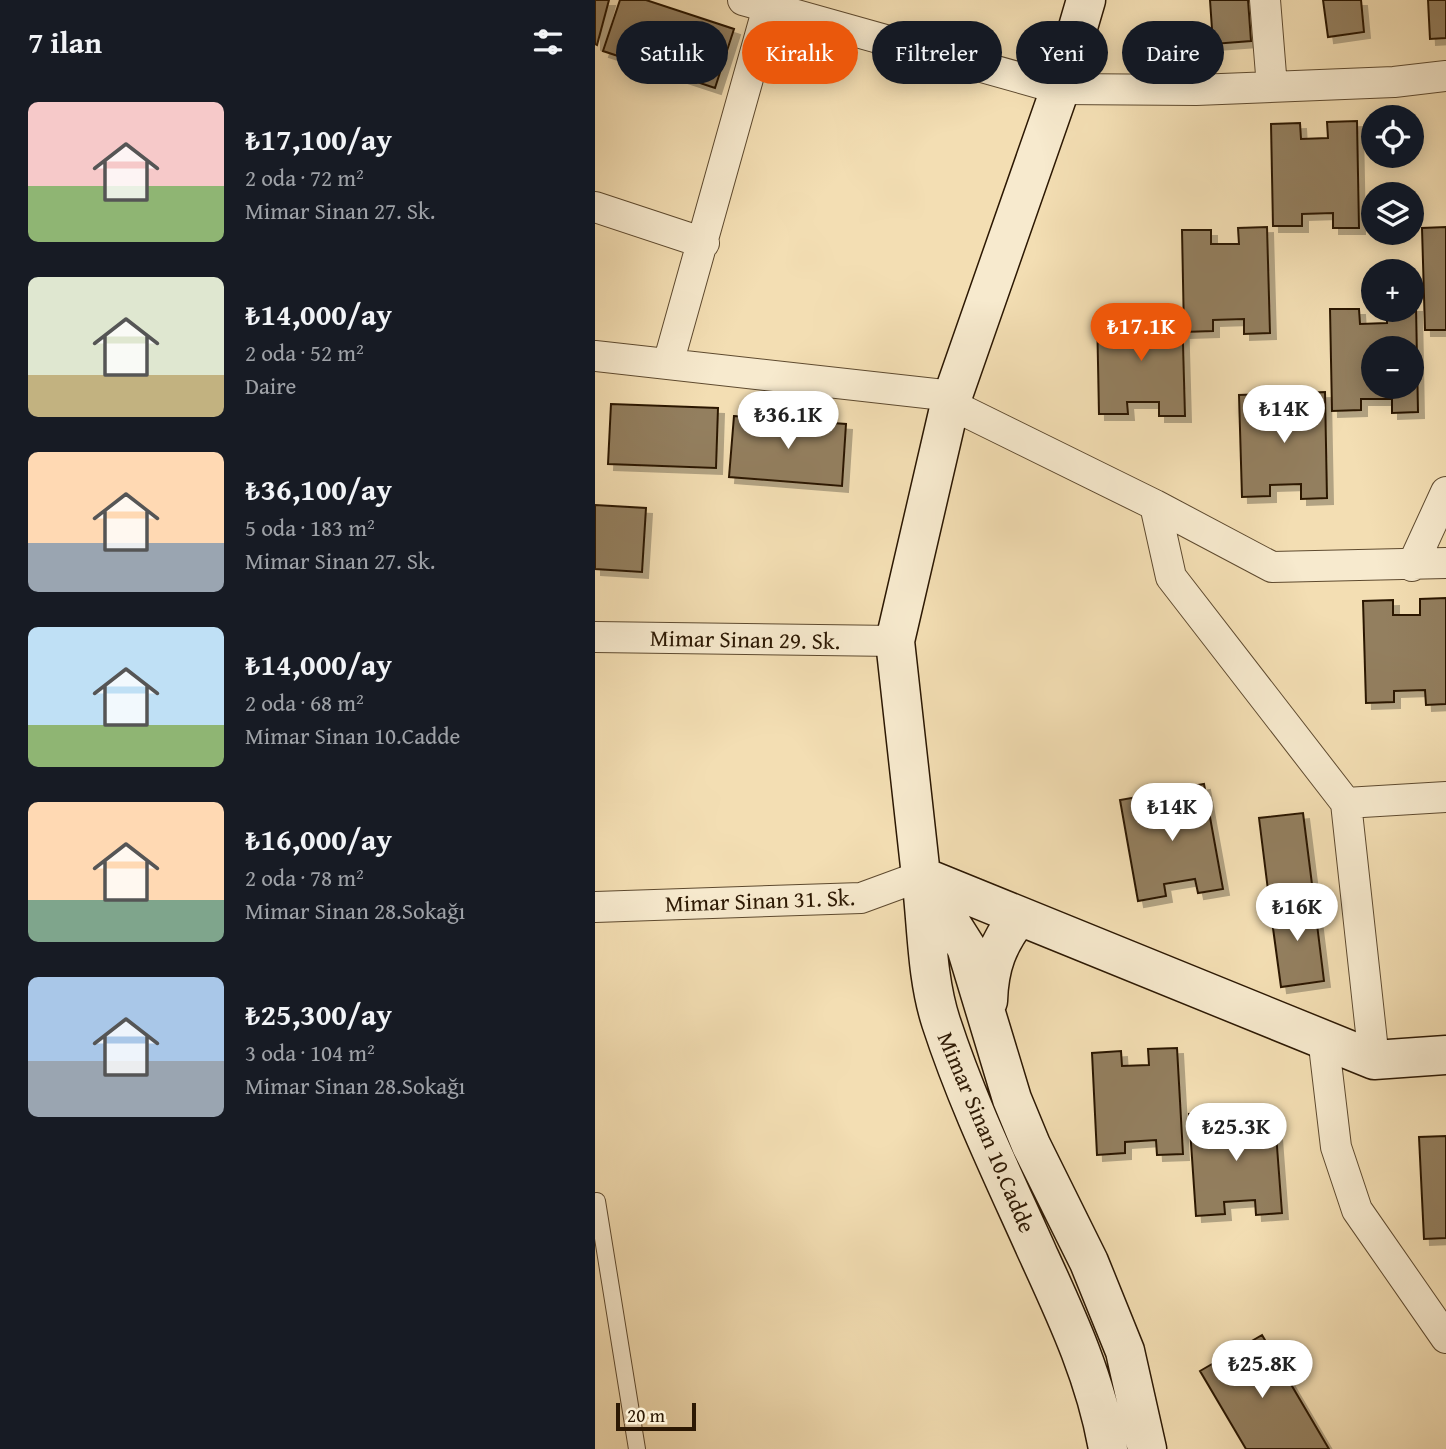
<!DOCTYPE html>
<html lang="tr">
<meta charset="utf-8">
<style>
body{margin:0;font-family:"Gentium Book Plus",serif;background:#242831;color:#f1f3f6;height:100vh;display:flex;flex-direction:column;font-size:26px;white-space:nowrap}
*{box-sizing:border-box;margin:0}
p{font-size:23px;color:#9ea1a6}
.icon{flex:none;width:38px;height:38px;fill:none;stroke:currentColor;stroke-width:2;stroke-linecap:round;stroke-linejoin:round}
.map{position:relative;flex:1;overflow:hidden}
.side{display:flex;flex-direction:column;background:#171b24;width:595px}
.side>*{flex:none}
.guide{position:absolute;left:21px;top:21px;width:665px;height:63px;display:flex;gap:14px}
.fabs{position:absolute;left:766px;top:105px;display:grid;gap:14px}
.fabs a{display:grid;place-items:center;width:63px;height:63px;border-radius:50%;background:#171b24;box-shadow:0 4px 18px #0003;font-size:35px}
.scale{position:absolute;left:21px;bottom:18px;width:80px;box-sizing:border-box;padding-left:7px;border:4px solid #2c1803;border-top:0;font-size:19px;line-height:24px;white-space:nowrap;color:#2c1803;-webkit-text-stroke:5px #f7eace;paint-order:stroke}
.price{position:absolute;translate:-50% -60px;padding:0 16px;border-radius:24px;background:#fff;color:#222;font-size:23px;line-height:46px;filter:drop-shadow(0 2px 4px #0008)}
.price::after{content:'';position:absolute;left:50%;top:42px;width:21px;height:16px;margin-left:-10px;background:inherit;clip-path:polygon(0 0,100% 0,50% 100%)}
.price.active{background:#ea580c;color:#fff}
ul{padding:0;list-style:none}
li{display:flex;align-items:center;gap:21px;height:175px;padding:0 28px}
li span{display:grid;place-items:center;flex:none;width:196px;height:140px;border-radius:10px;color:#555}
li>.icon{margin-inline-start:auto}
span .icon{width:84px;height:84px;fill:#fffc;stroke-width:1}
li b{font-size:30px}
h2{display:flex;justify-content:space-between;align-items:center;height:84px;padding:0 28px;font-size:30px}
.pill{padding:0 24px;border-radius:32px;background:#171b24;box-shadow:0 4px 18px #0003;font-size:24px;line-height:63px}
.pill.active{background:#ea580c;color:#fff}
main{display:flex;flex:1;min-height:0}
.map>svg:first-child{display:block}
.building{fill:#937f5f;stroke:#2c1803;stroke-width:2;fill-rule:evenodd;filter:url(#shadow)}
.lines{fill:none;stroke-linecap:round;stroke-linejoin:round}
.lane-casing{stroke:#5e4a2f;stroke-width:18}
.street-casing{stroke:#5e4a2f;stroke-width:32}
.secondary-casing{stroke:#2c1803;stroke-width:41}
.lane{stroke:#f7eace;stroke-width:16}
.street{stroke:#f7eace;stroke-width:30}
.secondary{stroke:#f7eace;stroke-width:38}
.labels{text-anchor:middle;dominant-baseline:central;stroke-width:6;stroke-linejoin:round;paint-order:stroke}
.street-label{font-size:23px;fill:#2c1803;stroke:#f7eace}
</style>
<main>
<section class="side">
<h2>7 ilan<svg class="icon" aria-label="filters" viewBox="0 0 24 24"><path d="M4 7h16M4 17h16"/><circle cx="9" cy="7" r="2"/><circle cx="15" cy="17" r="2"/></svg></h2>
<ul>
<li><span style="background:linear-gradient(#f6c9c9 60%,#8fb573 0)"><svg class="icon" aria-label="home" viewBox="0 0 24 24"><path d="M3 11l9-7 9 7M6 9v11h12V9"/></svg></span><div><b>₺17,100/ay</b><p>2 oda · 72 m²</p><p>Mimar Sinan 27. Sk.</p></div></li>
<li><span style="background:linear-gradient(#dfe7d0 70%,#c2b280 0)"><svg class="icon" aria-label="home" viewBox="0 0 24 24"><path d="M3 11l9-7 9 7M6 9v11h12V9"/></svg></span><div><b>₺14,000/ay</b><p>2 oda · 52 m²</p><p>Daire</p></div></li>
<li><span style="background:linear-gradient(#ffd9b3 65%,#9aa5b1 0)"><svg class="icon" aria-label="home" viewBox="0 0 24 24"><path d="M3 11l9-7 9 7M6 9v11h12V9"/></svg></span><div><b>₺36,100/ay</b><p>5 oda · 183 m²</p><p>Mimar Sinan 27. Sk.</p></div></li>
<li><span style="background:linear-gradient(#bfe0f5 70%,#8fb573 0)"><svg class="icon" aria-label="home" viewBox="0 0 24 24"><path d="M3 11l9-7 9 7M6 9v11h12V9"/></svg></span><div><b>₺14,000/ay</b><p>2 oda · 68 m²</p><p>Mimar Sinan 10.Cadde</p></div></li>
<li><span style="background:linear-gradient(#ffd9b3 70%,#7fa58c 0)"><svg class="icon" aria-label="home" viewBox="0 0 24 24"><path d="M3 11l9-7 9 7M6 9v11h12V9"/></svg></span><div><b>₺16,000/ay</b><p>2 oda · 78 m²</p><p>Mimar Sinan 28.Sokağı</p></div></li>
<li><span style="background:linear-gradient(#a9c7e8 60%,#9aa5b1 0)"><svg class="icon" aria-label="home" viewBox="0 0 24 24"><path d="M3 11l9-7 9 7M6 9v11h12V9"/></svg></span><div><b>₺25,300/ay</b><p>3 oda · 104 m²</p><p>Mimar Sinan 28.Sokağı</p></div></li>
</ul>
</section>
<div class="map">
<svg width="851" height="1449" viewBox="0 0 851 1449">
<defs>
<filter id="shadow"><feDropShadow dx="6" dy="6" stdDeviation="0" flood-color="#0004"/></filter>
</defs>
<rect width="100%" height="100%" fill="#f3deb3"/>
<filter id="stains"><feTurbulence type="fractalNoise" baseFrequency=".00286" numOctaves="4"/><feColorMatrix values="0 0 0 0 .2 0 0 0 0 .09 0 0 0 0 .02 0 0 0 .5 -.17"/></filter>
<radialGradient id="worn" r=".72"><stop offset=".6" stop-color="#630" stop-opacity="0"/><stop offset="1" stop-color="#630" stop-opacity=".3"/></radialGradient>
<path class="building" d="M 0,0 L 14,0 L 2,45 L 0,44 Z
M 25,0 L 51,0 L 139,29 L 120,88 L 8,51 Z
M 615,0 L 653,0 L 656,41 L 618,44 Z
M 728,0 L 766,0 L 769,32 L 733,37 Z
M 833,0 L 851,0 L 851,38 L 835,39 Z
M 762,121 L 764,228 L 738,228 L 738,213 L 707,214 L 707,226 L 678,226 L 676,124 L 705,123 L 706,139 L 733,138 L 732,122 Z
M 672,227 L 675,333 L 649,334 L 649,319 L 618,320 L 618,331 L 589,332 L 587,230 L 616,230 L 616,244 L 644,244 L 643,228 Z
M 851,227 L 851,330 L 830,330 L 827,228 Z
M 817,306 L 821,306 L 823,412 L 797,413 L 797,399 L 766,399 L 766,410 L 737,411 L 735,309 L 764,309 L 765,324 L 792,323 L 792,310 L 817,310 ZM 779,348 L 817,348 L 817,387 L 779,387 Z
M 587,309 L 590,416 L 564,416 L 564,402 L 532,402 L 533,414 L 504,414 L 502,312 L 531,312 L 531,327 L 559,326 L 558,310 Z
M 730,392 L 732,498 L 706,499 L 706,484 L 675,485 L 675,496 L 647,497 L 644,395 L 673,394 L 674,410 L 701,409 L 701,393 Z
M 16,404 L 123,408 L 121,468 L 13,464 Z
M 139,416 L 251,424 L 247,486 L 134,477 Z
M 0,505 L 51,508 L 47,572 L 0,569 Z
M 851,598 L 851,704 L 831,705 L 830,690 L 799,691 L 799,702 L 771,703 L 768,601 L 798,600 L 798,615 L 825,615 L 825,599 Z
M 609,784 L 628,889 L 603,893 L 600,879 L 569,884 L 571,896 L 543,901 L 525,800 L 554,795 L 556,810 L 583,805 L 580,789 Z
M 708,813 L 719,900 L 675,906 L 664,818 Z
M 719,900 L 729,981 L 686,987 L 675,906 Z
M 582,1048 L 588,1154 L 562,1155 L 561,1140 L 530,1142 L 530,1153 L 502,1155 L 497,1053 L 526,1051 L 527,1066 L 554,1065 L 553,1049 Z
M 679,1107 L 687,1213 L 661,1215 L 660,1200 L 629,1202 L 630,1214 L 601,1216 L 594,1114 L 623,1112 L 624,1127 L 651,1125 L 650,1109 Z
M 851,1136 L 851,1238 L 829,1239 L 824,1137 Z
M 667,1335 L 734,1449 L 651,1449 L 605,1371 Z"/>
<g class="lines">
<g class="lane-casing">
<path id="lane" d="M 2,1201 L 42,1449"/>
</g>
<g class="street-casing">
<path id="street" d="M 148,0 L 465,89 L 601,90 L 799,82 L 851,76
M 670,0 L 677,87
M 0,207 L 109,243
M 0,356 L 358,396
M 73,364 L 175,0
M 355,404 L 560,505 L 677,567 L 851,563
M 560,505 L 576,577 L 751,803 L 779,1060
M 817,566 L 851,492
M 0,637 L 300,641
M 751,803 L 851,797
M 0,907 L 266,898 L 326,876
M 728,1037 L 741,1147 L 762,1210 L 851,1338"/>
</g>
<g class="secondary-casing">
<path id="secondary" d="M 491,0 L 465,89 L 355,404 L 300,641 L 326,876 L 779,1060 L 851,1055
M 326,876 L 371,947 L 417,1099 L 436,1145 L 494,1262 L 530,1351 L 552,1449
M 327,885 C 332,930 332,979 346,1022 C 372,1102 409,1178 443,1254 C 472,1317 501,1379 513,1449
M 393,1001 C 394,966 403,943 424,916"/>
</g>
<use href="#lane" class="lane"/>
<use href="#street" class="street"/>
<use href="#secondary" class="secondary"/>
</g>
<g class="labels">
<g class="street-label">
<text transform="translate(150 639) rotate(1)">Mimar Sinan 29. Sk.</text>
<text transform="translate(165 900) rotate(-2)">Mimar Sinan 31. Sk.</text>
<text transform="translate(392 1132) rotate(67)">Mimar Sinan 10.Cadde</text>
</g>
</g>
<rect width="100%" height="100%" filter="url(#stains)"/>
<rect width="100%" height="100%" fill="url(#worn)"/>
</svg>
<div class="fabs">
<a><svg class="icon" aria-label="locate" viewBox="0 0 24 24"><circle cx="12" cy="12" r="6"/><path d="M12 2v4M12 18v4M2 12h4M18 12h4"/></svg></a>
<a><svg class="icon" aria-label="layers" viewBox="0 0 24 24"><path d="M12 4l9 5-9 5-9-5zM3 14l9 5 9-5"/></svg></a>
<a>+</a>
<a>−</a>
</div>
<div class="scale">20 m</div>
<b class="price active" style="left:546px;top:363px">₺17.1K</b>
<b class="price" style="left:689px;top:445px">₺14K</b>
<b class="price" style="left:193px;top:451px">₺36.1K</b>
<b class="price" style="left:577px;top:843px">₺14K</b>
<b class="price" style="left:702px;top:943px">₺16K</b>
<b class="price" style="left:641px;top:1163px">₺25.3K</b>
<b class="price" style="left:667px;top:1400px">₺25.8K</b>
<div class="guide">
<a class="pill">Satılık</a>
<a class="pill active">Kiralık</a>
<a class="pill">Filtreler</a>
<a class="pill">Yeni</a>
<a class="pill">Daire</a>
</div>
</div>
</main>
